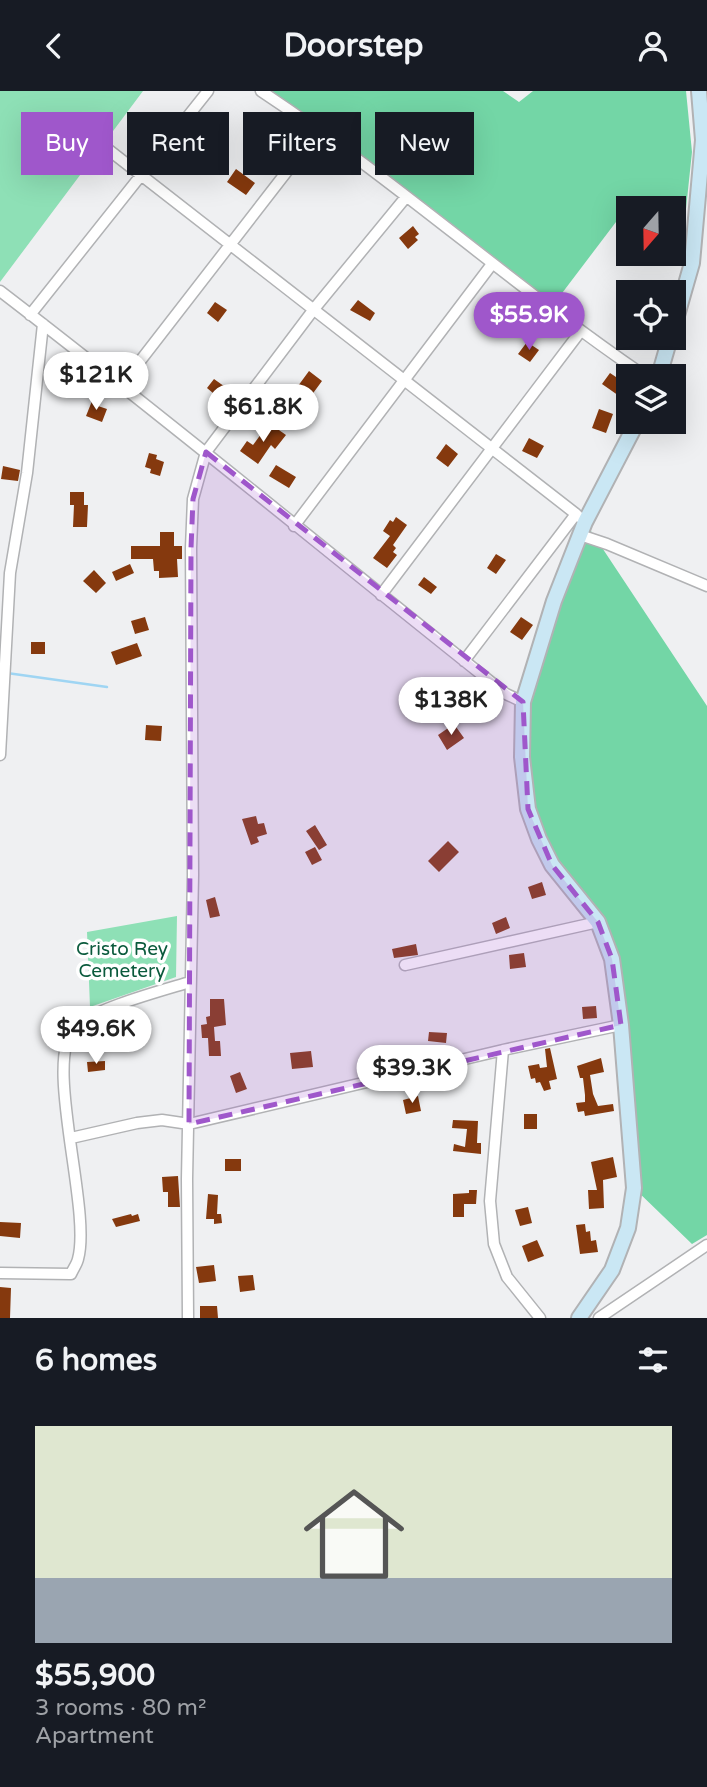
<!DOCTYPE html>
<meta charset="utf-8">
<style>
body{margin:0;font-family:"Varela Round",sans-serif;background:#20242c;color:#f1f3f6;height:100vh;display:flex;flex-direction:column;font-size:26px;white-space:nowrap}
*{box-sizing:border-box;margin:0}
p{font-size:23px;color:#9ea1a6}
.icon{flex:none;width:38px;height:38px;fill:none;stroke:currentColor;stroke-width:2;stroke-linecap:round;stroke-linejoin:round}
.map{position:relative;height:1227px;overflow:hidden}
.details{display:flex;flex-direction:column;background:#171b24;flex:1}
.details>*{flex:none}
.banner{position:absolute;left:21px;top:21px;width:665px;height:63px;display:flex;gap:14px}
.needle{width:46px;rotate:200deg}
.fabs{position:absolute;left:616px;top:105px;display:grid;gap:14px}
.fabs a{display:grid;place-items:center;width:70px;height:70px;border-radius:0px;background:#171b24;box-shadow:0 7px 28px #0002;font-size:35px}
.price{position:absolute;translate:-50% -60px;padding:0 16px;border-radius:24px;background:#fff;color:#222;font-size:23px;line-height:46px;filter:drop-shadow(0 2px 4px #0008)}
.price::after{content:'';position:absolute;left:50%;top:42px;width:21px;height:16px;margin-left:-10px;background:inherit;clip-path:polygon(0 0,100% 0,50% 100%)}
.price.on{background:#9f57cb;color:#fff}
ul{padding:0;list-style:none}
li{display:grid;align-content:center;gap:14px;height:371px;padding:0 35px}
li span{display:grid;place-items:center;height:217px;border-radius:0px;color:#555}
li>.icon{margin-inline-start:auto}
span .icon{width:126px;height:126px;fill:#fffc;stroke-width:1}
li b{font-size:30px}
h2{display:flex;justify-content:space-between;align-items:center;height:84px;padding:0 35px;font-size:30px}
.chip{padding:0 24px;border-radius:0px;background:#171b24;box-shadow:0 7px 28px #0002;font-size:24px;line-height:63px}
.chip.on{background:#9f57cb;color:#fff}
header{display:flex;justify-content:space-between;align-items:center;height:91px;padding:0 35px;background:#171b24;font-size:32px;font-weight:800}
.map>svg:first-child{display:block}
.green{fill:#8ee0b6}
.forest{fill:#73d6a6}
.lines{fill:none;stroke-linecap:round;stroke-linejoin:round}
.stream{stroke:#9fd5f3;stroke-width:2.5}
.building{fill:#85390e}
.street-casing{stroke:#b1b2b4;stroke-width:13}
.secondary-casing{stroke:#b1b2b4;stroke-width:18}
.street{stroke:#fff;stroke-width:10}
.secondary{stroke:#cae7f4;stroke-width:14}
.marked{fill:#9f57cb;fill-opacity:0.2;stroke:#9f57cb;stroke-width:5;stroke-dasharray:14 9;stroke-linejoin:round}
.labels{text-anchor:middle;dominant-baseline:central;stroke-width:7;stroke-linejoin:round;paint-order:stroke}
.park-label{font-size:19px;fill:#0a5a3c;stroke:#fff}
</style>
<header><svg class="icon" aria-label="back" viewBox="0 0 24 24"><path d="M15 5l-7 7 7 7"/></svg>Doorstep<svg class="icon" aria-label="person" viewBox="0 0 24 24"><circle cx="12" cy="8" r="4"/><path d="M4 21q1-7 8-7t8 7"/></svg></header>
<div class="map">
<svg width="707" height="1227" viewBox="0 0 707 1227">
<rect width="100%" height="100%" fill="#eff0f2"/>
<path class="green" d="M 0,0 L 143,0 L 0,191 Z
M 177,825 L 176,886 L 90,916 L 87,841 Z"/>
<path class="forest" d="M 269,0 L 503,0 L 519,11 L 533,0 L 686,0 L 692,61 L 681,165 L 674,161 L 674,117 L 628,117 L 628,132 L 619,127 L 550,218 Z
M 585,431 L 707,615 L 707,1144 L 692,1153 L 634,1097 L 621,934 L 598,831 L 552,774 L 528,719 L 523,611 Z"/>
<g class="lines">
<path class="stream" d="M 7,582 L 107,596"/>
</g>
<path class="building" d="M 43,41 L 54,48 L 46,60 L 35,53 Z
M 201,55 L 214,66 L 205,78 L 191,67 Z
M 236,78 L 255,92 L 246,104 L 227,91 Z
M 413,135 L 419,143 L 415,146 L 418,149 L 408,158 L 399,147 Z
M 358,209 L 375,222 L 370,230 L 350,219 Z
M 215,211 L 227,219 L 218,231 L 207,222 Z
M 527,251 L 539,259 L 530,271 L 518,263 Z
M 309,280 L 322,290 L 311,305 L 298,295 Z
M 610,282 L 628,294 L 622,307 L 602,293 Z
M 214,288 L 228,298 L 220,308 L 207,297 Z
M 92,310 L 99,312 L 98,315 L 107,318 L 102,331 L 86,325 Z
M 599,318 L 613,323 L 606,342 L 592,337 Z
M 269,332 L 286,344 L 275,358 L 271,354 L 258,373 L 240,360 L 247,350 L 253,354 Z
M 529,347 L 544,355 L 537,367 L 522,360 Z
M 446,353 L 458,363 L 448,376 L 436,367 Z
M 149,362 L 157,364 L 156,368 L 164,371 L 160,385 L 150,382 L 151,378 L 145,376 Z
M 276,374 L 296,386 L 289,397 L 269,385 Z
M 3,375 L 20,379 L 18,390 L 1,388 Z
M 70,401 L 84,401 L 84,414 L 88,414 L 87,436 L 73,436 L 74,414 L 70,414 Z
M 396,426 L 407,434 L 393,454 L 396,457 L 393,461 L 397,464 L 387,477 L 373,467 L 390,445 L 383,440 L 390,429 L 393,431 Z
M 160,441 L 174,441 L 174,455 L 182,455 L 182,468 L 177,468 L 178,486 L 159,487 L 159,480 L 154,480 L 153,468 L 131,468 L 131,455 L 160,455 Z
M 496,463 L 506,469 L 496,483 L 487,477 Z
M 130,473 L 134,482 L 116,490 L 112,481 Z
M 94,479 L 106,492 L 96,502 L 83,490 Z
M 424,486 L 437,496 L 431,503 L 418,494 Z
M 145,526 L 149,539 L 135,543 L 131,530 Z
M 521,526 L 533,534 L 522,549 L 510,541 Z
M 31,551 L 45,551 L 45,563 L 31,563 Z
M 137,552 L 142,565 L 116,574 L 111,561 Z
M 454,633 L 464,647 L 447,659 L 438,644 Z
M 146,634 L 162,635 L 161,650 L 145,649 Z
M 256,725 L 258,733 L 264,732 L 267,743 L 257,746 L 259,751 L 251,754 L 242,728 Z
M 315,734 L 327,754 L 319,759 L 306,740 Z
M 448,750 L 459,761 L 439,781 L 428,770 Z
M 315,756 L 322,769 L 312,774 L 305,761 Z
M 542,791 L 546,804 L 532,808 L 528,796 Z
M 215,806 L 220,825 L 210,827 L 206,809 Z
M 506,826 L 510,837 L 496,843 L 492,832 Z
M 416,853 L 418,864 L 394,867 L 392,858 Z
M 524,862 L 526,876 L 510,878 L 509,864 Z
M 210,908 L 224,908 L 226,934 L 214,936 L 215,950 L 220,950 L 221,965 L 209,965 L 208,947 L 202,947 L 201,934 L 207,933 L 206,926 L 210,925 Z
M 596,915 L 597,927 L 583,928 L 582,916 Z
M 429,941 L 447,942 L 446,952 L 428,950 Z
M 550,957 L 557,988 L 549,990 L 551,998 L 544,1000 L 540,991 L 536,992 L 535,987 L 531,988 L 528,975 L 539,973 L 540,977 L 547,976 L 545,958 Z
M 311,960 L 313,976 L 292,978 L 290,962 Z
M 601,967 L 604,981 L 590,984 L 593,1003 L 598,1015 L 613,1013 L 614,1020 L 585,1025 L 584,1020 L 578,1021 L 576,1012 L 585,1011 L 585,1004 L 583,987 L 580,987 L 577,975 Z
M 105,970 L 105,979 L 88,981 L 87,971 Z
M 240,981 L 247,998 L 236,1002 L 230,985 Z
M 418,1005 L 421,1020 L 406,1023 L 403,1009 Z
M 524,1023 L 537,1023 L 537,1038 L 524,1038 Z
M 453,1029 L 478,1030 L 477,1052 L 481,1052 L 481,1063 L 453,1060 L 454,1053 L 465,1056 L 467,1038 L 452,1037 Z
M 613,1066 L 617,1086 L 603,1089 L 604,1117 L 589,1118 L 588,1099 L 597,1099 L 591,1071 Z
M 225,1068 L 241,1068 L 241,1080 L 225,1080 Z
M 178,1085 L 180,1116 L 168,1116 L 168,1101 L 163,1101 L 162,1086 Z
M 469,1099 L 477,1099 L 476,1113 L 464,1113 L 464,1126 L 453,1126 L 453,1103 L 469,1102 Z
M 208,1103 L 218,1104 L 217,1123 L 221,1123 L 222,1132 L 214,1133 L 214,1128 L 206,1128 Z
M 528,1116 L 532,1132 L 520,1135 L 515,1119 Z
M 131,1123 L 132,1125 L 138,1123 L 140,1130 L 116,1136 L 112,1128 Z
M 0,1131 L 21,1132 L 20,1147 L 0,1145 Z
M 585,1133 L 586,1141 L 590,1140 L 591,1150 L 596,1149 L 598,1161 L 580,1163 L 576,1134 Z
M 537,1149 L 544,1165 L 528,1171 L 522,1155 Z
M 214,1174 L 216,1190 L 199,1192 L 196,1176 Z
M 253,1184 L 255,1199 L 240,1201 L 238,1185 Z
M 0,1196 L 11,1197 L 10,1227 L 0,1227 Z
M 200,1215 L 217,1215 L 218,1227 L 200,1227 Z"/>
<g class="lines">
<g class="street-casing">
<path id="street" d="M 261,0 C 394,88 513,195 645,285
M 105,56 L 576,423
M 0,200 C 171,331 337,469 506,603 L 523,611
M 30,224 L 208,0
M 120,296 L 319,39
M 294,435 L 492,173
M 580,444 L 607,453 L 707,495
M 381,504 L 580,241
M 464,570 L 576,423 L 579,426
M 0,664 L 10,482 L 27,382 L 43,233
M 405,874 L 598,831
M 503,959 L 490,1110 L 494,1153 L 507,1186 L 540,1227
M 71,1047 L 137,1032 L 162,1029 L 189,1033 L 503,959 L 621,934
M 0,1182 L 71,1183 C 73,1178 77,1173 78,1168 C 92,1118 42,968 75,936 C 92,918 164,899 190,891
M 188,1227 L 187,1088 L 193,784 L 191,457 L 193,408 L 206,361 L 314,218 L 406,106
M 599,1227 L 707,1154"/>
</g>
<g class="secondary-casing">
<path id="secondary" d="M 674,235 L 692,172 L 703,49 L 699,0
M 659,285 L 670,247
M 579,1227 L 612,1179 L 628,1137 L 634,1097 L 621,934 L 612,868 L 598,831 L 552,774 L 539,748 L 528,718 L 522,666 L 523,611 L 554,510 L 585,431 L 637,331"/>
</g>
<use href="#street" class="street"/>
<use href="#secondary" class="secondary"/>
</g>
<path class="marked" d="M 206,361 L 523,611 L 528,718 L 552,774 L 598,831 L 612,868 L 621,934 L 189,1033 L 191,457 L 193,408 Z"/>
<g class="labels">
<g class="park-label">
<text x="122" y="858">Cristo Rey<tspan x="122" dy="22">Cemetery</tspan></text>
</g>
</g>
</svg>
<div class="fabs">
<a><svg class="needle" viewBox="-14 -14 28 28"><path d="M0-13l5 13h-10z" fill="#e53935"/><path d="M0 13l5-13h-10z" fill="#9ea1a6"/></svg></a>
<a><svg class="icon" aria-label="locate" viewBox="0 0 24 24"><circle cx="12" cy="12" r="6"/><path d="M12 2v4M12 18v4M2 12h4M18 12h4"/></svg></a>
<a><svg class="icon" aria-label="layers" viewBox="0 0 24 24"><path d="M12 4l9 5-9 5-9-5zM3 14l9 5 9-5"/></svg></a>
</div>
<b class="price on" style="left:529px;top:261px">$55.9K</b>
<b class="price" style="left:96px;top:321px">$121K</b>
<b class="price" style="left:263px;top:353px">$61.8K</b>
<b class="price" style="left:451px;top:646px">$138K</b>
<b class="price" style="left:96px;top:975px">$49.6K</b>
<b class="price" style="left:412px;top:1014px">$39.3K</b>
<div class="banner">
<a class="chip on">Buy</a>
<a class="chip">Rent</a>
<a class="chip">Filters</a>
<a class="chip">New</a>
</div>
</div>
<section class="details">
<h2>6 homes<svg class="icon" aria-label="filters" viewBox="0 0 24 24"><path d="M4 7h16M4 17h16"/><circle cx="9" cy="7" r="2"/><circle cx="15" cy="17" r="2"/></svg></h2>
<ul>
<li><span style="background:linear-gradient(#dfe7d0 70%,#9aa5b1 0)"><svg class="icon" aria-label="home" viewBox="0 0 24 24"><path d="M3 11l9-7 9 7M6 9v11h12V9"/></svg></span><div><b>$55,900</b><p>3 rooms · 80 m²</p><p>Apartment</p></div></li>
</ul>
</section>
